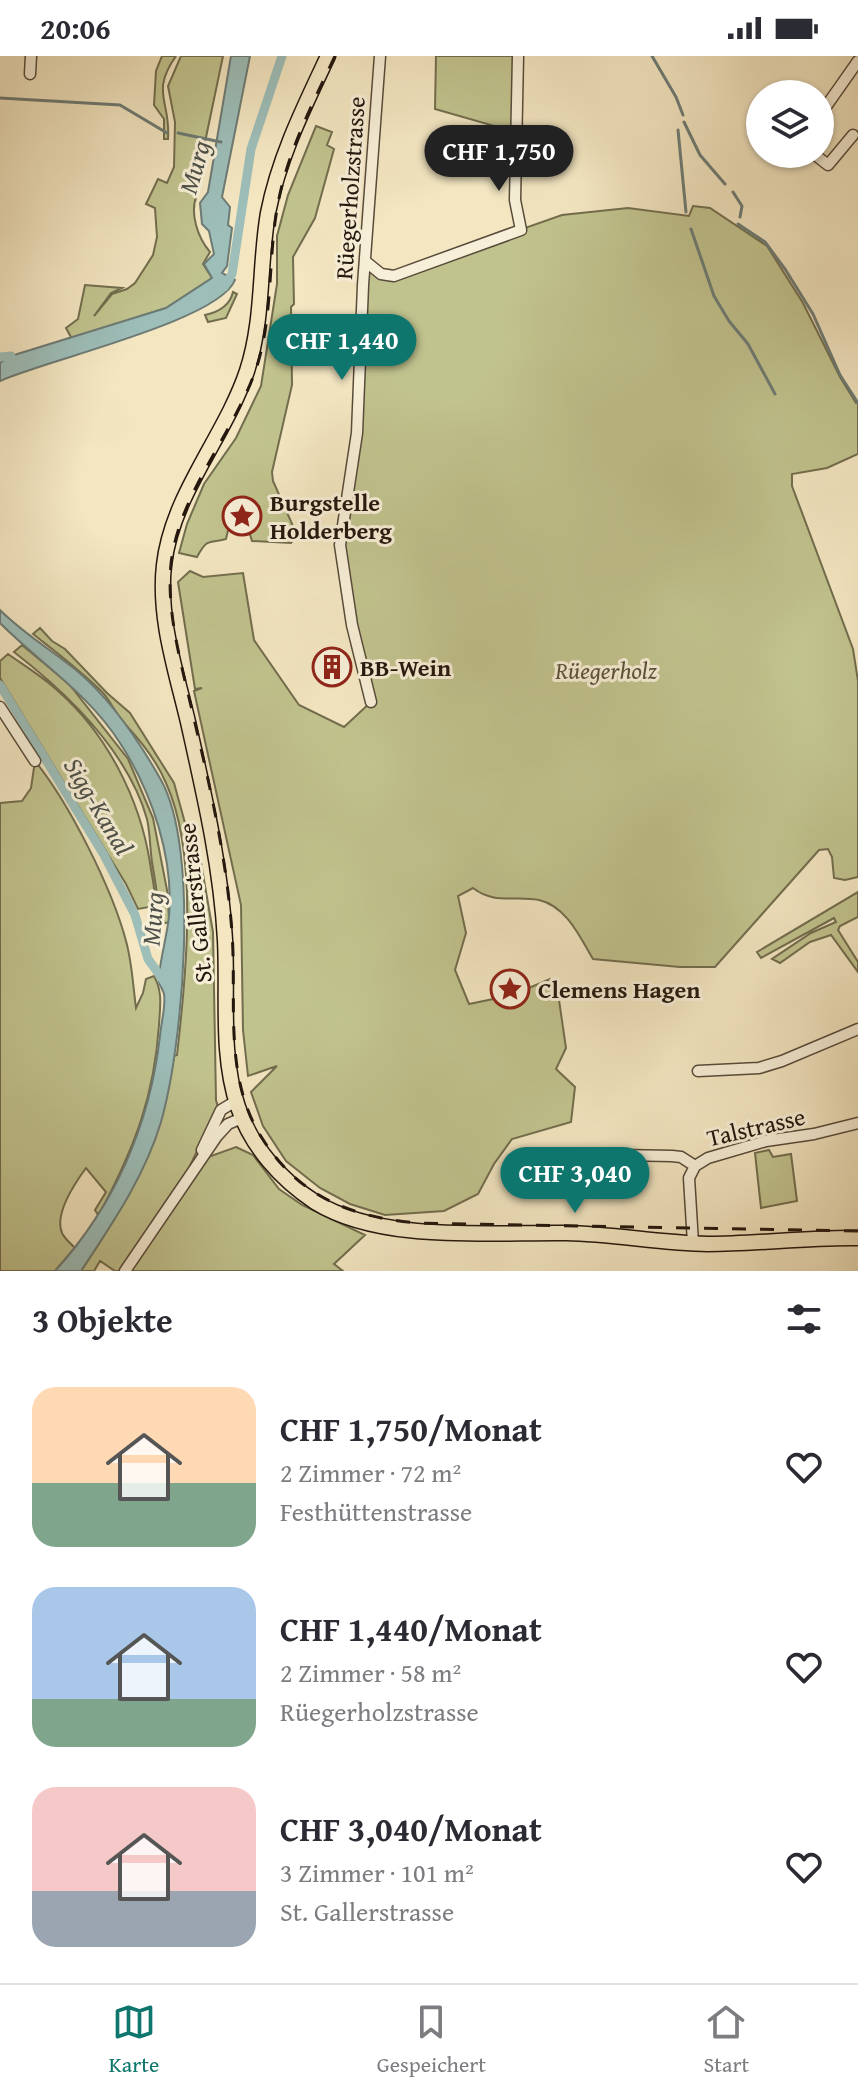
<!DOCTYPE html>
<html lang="de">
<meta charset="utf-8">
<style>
body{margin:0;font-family:"Gentium Book Plus",serif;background:#f7f7f7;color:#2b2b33;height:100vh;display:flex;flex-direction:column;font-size:30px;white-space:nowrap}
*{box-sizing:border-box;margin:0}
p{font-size:26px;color:#7c7c81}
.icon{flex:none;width:44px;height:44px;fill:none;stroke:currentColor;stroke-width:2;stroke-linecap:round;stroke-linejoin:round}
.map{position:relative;height:1215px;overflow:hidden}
.panel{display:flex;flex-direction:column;background:#fff;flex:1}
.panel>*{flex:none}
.controls{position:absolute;left:746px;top:24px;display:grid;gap:16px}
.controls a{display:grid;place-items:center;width:88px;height:88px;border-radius:50%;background:#fff;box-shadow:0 2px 6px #0004;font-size:40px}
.price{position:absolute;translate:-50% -68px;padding:0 18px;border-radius:28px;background:#0f766e;color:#fff;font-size:26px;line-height:52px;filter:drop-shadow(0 2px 4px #0008)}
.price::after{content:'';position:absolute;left:50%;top:48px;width:24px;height:18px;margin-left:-12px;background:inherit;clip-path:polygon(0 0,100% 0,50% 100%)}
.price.on{background:#222;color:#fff}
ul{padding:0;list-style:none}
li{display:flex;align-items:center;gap:24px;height:200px;padding:0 32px}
li span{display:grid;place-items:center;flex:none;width:224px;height:160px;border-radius:24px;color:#555}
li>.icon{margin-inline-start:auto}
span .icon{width:96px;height:96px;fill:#fffc;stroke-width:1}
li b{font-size:34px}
h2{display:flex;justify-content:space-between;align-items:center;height:96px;padding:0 32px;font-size:34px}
.status{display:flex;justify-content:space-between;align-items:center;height:56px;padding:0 40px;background:#fff;direction:ltr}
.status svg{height:22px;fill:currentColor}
.tabs{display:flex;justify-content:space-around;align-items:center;height:112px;border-top:2px solid #e1e1e2;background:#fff;font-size:22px;color:#7c7c81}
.tabs a{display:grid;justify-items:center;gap:4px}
.tabs .on{color:#0f766e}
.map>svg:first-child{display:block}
.green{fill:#c1c38e;stroke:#726d4e;stroke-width:2}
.water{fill:#9dbeb9;stroke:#6d7b75;stroke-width:2}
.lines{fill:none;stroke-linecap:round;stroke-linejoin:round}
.stream{stroke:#6d7b75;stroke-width:3}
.canal{stroke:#9dbeb9;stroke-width:9}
.minor-casing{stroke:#584b3b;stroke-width:13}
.major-casing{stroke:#24170e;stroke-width:17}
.minor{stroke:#f7efd7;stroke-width:10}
.major{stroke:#f3e6c1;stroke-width:14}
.rail{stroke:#24170e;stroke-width:3;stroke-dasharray:14 14;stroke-linecap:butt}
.labels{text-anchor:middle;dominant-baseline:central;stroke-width:6;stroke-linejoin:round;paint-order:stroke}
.street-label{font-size:24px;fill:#24170e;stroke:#f7efd7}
.poi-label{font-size:24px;font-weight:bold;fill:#24170e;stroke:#f7efd7;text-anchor:start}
.park-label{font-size:24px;font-style:italic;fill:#5b533b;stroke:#f7efd7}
.water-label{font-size:26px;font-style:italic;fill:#4e514a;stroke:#f7efd7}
</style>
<div class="status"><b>20:06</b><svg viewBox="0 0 49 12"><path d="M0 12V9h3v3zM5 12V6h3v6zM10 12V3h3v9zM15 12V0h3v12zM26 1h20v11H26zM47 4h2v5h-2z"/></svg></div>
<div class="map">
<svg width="858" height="1215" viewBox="0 0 858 1215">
<rect width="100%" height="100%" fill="#f3e6c1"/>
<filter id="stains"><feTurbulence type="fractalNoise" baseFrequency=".0025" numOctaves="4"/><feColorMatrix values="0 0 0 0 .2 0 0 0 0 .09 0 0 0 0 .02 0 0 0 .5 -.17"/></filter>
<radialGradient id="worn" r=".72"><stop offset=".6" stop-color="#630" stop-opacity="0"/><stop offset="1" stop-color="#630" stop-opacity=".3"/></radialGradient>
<path class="green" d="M 162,0 L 176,0 C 150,37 171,45 168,83 L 164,83 L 164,63 L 154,49 L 156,15 Z
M 181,0 L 223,0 L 195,134 L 189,137 L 197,139 C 189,157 198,182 210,196 L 203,208 L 212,222 L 166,252 L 72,283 L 66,272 L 78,263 L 85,229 L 122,232 L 111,237 L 94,260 L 112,238 L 127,233 L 135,227 L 153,199 L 157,181 L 155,152 L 146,148 L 158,123 L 167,127 L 174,111 L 175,66 L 168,30 Z
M 436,0 L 514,0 L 512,71 L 508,74 L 435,53 Z
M 316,70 L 332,76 L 327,89 L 334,93 L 315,162 L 293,201 L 294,248 L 291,251 L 292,329 L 272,416 L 273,425 L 297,479 L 291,487 L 252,485 L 244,459 L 233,453 L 226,483 C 208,488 208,481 197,501 L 179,497 L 187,468 L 204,428 L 236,382 L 261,330 L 277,228 L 277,180 L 288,139 Z
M 693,150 L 710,152 L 767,190 L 803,247 L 840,321 L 856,347 L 858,346 L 858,398 L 827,412 L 792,418 L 792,430 L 853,593 L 858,625 L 858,821 L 845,824 L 834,822 L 832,801 L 828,793 L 819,794 L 715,911 L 680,911 L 593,903 C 580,881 566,850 539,844 C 515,839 495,849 473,832 L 458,840 L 466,877 L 455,914 L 469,948 L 512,939 L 550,923 L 559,944 L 566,992 L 556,1013 L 575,1031 L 571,1066 L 512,1083 L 494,1108 L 478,1138 L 444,1155 L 385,1159 L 350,1148 L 320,1132 L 286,1105 L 263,1070 L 251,1036 L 277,1010 L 248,1020 L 243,974 L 241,849 L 194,635 L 202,632 L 195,633 L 178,526 L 190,515 L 203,521 L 243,517 L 254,584 L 299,649 L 344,671 L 371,646 L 341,508 L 351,420 L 365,205 L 389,220 L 562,159 L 628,152 L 689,160 Z
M 233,236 L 237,238 L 226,262 L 208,266 L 205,259 C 219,256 230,249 233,236 Z
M 40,572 L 52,585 L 65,593 L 107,637 L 130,657 L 174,727 L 185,767 L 198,789 L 213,876 L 216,1044 L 218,1051 L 188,1114 L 120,1215 L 115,1215 L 100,1205 L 94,1215 L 81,1215 C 127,1146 164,1083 174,1000 L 177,999 C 186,921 199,799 166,727 C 157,705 140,684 124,667 C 116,658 111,646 103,637 C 81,615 57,597 33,578 Z
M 22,589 L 69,628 L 128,703 L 153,762 L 168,839 L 169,866 L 162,868 L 157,861 C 159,842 155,825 152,806 C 150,792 150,776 147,763 C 128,696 67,637 14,596 Z
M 8,598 C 25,610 43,621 58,635 C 107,678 140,743 150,807 C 152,821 156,836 155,850 L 138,853 L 126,828 L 0,622 L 0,605 Z
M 35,705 C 69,747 112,832 126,885 C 132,906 133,930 136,952 L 143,937 L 146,923 L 154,920 C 163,936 160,951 159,969 C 154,1041 135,1090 102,1153 L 98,1159 L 95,1154 L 106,1136 L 86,1112 C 75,1127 54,1158 62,1177 C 65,1183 70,1187 75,1192 L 55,1215 L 0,1215 L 0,747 L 22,745 L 31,732 Z
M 858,836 L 858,861 L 840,870 L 838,874 L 858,906 L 858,916 L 831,879 L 810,886 L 780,907 L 772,903 L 811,877 L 836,866 L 834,862 L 761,902 L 757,896 Z
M 236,1091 L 253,1099 L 279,1133 L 302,1149 L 365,1179 L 334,1208 L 343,1215 L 130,1215 L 208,1101 Z
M 769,1094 L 773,1101 L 791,1098 L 797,1145 L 761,1152 L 755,1097 Z"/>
<path class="water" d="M 231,0 L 250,0 L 222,141 L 230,151 L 228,169 L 232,172 L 227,210 L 222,217 L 235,224 C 219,265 46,304 0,325 L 0,307 L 11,300 L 166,252 L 212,222 L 204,208 L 214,198 L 209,175 L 202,168 L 200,147 L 208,136 Z
M 0,554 C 23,577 51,594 76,614 C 111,643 139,685 161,724 C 200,794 183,989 161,1066 C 145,1120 112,1168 81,1215 L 55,1215 C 115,1149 150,1068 160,980 C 161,967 166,950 164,938 C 163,934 160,930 159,926 C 157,916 168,876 169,860 C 174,802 152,736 120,687 C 89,638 41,608 0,567 Z"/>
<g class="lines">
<path class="stream" d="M 652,0 L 676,41 L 683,59
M 0,42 L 120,49 L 167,77
M 684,66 L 700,99 L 725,128
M 678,74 L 686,156
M 178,77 L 221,86
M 733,136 L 742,150 L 740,161
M 738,168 L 765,186 L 785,213 L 813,258 L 840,319 L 858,347
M 691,173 L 714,240 L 729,265 L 748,288 L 775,338"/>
<path class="canal" d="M 224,231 L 232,218 L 251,93 L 282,0
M 0,301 L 11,300 L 13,309
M 0,629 L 104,799 L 135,859 L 148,903 L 166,928"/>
<g class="minor-casing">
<path id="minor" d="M 30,18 L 31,0
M 820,59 L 858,5
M 814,98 L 828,109 L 853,79
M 781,100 L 783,98
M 365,205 L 381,218 L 394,220 L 521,174 L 515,144 L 518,0
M 371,646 L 352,569 L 340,489 L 357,377 L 363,229 L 380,0
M 0,651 L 35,705
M 698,1015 L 759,1012 L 782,1005 L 858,973
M 202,1094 L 221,1054 L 236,1045
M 567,1098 L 672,1100 L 681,1101 L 695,1110
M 693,1187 L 689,1122 L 695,1110 L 708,1102 L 766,1085 L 814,1078 L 858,1067
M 125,1215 L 217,1080 L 228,1068 L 242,1062"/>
</g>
<g class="major-casing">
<path id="major" d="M 328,0 C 304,51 279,101 268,157 C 259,209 264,263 247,315 C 225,381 172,438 164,509 C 158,562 176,615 188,666 C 204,738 221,810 225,884 C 228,939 220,998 238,1051 C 251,1090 281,1124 315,1146 C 381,1187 490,1176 566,1177 C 614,1178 660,1187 708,1188 C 758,1188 808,1181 858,1182"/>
</g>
<use href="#minor" class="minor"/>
<use href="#major" class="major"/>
<path class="rail" d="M 335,0 C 312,49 286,99 277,153 C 268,205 273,259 257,310 C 235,377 179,436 171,508 C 166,560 183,613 194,663 C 211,734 227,805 232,877 C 237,946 223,1021 262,1082 C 299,1141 351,1161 417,1167 L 858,1175"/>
</g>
<defs>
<g id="sight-ring" transform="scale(2)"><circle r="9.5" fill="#f7efd7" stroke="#8f2418" stroke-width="1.5"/><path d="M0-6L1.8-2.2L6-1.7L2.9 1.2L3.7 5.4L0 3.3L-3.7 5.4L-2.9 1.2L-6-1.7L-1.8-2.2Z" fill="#8f2418"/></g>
<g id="building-ring" transform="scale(2)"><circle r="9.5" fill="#f7efd7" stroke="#8f2418" stroke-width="1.5"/><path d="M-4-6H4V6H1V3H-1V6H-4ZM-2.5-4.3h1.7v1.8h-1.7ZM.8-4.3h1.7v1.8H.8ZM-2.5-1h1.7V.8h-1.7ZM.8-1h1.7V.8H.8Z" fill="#8f2418"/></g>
</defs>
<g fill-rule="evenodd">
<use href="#sight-ring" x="242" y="460"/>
<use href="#building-ring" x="332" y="611"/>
<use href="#sight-ring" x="510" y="933"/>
</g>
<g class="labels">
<g class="street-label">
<text transform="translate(350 132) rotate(-86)">Rüegerholzstrasse</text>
<text transform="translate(195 847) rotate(-96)">St. Gallerstrasse</text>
<text transform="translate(756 1071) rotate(-13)">Talstrasse</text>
</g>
<g class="poi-label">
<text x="270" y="446">Burgstelle<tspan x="270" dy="28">Holderberg</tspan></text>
<text x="360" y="611">BB-Wein</text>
<text x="538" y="933">Clemens Hagen</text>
</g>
<g class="park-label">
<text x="606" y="614">Rüegerholz</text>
</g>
<g class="water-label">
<text transform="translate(194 111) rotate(-74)">Murg</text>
<text transform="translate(99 750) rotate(59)">Sigg-Kanal</text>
<text transform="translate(152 863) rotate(-86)">Murg</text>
</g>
</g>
<rect width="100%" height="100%" filter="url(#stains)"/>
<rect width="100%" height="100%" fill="url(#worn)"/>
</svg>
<div class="controls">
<a><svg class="icon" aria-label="layers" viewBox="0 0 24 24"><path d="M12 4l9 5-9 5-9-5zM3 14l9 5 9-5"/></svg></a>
</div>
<b class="price on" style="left:499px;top:137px">CHF 1,750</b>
<b class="price" style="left:342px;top:326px">CHF 1,440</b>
<b class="price" style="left:575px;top:1159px">CHF 3,040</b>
</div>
<section class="panel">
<h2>3 Objekte<svg class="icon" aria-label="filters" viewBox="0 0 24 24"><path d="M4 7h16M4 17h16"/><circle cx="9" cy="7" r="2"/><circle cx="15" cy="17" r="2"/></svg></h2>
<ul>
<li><span style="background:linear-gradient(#ffd9b3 60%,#7fa58c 0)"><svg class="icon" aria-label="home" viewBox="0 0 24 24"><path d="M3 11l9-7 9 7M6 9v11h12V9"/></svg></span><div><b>CHF 1,750/Monat</b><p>2 Zimmer · 72 m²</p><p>Festhüttenstrasse</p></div><svg class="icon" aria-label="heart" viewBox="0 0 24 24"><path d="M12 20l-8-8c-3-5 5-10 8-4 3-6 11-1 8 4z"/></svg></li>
<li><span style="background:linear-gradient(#a9c7e8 70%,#7fa58c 0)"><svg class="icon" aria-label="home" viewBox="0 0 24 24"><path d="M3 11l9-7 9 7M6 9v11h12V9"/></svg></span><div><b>CHF 1,440/Monat</b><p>2 Zimmer · 58 m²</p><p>Rüegerholzstrasse</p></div><svg class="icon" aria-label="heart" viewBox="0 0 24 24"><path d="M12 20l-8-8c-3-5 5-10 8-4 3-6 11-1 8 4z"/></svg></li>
<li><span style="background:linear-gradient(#f6c9c9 65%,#9aa5b1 0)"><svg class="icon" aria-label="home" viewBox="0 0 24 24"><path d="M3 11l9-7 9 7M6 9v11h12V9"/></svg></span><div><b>CHF 3,040/Monat</b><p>3 Zimmer · 101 m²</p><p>St. Gallerstrasse</p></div><svg class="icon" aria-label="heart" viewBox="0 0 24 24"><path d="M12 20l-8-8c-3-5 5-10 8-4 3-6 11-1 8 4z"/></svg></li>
</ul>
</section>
<nav class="tabs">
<a class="on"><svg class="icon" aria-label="map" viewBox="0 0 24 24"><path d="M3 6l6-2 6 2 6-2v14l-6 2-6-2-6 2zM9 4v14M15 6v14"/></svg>Karte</a>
<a><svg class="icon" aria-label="saved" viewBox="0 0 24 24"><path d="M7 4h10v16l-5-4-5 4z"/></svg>Gespeichert</a>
<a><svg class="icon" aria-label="home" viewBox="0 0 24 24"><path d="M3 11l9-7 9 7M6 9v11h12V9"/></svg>Start</a>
</nav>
